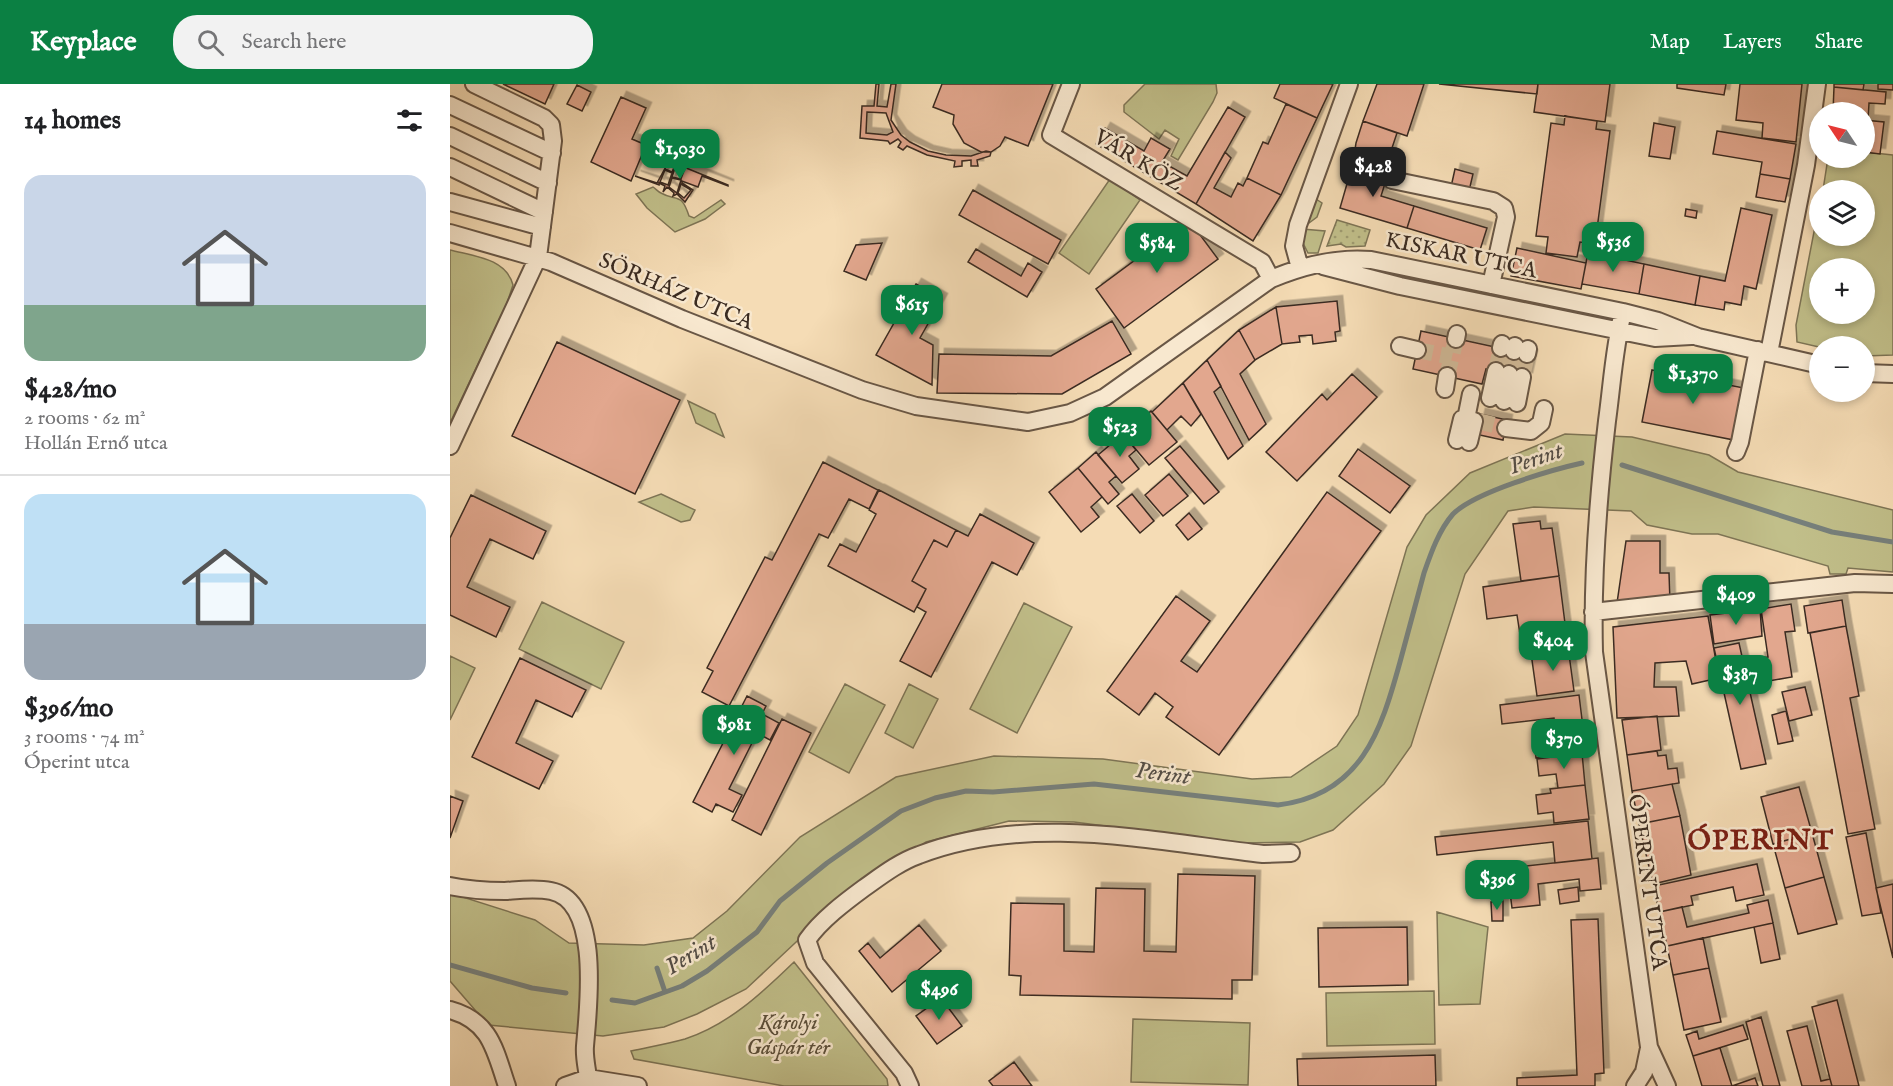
<!DOCTYPE html>
<meta charset="utf-8">
<style>
body{margin:0;font-family:"IM FELL English",serif;background:#f2f2f2;color:#202124;height:100vh;display:flex;flex-direction:column;font-size:22px;white-space:nowrap}
*{box-sizing:border-box;margin:0}
p{font-size:20px;color:#757577}
.icon{flex:none;width:33px;height:33px;fill:none;stroke:currentColor;stroke-width:2;stroke-linecap:round;stroke-linejoin:round}
.map{position:relative;flex:1;overflow:hidden}
.details{display:flex;flex-direction:column;background:#fff;width:450px}
.details>*{flex:none}
.needle{width:39px;rotate:305deg}
.controls{position:absolute;left:1359px;top:18px;display:grid;gap:12px}
.controls a{display:grid;place-items:center;width:66px;height:66px;border-radius:50%;background:#fff;box-shadow:0 3px 9px #0003;font-size:30px}
.price{position:absolute;translate:-50% -51px;padding:0 14px;border-radius:12px;background:#0b8043;color:#fff;font-size:20px;line-height:39px;filter:drop-shadow(0 2px 3px #0008)}
.price::after{content:'';position:absolute;left:50%;top:36px;width:18px;height:14px;margin-left:-9px;background:inherit;clip-path:polygon(0 0,100% 0,50% 100%)}
.price.selected{background:#222;color:#fff}
ul{padding:0;list-style:none}
li{display:grid;align-content:center;gap:12px;height:318px;padding:0 24px}
li+li{border-top:2px solid #e0e0e0}
li span{display:grid;place-items:center;height:186px;border-radius:18px;color:#555}
li>.icon{margin-inline-start:auto}
span .icon{width:108px;height:108px;fill:#fffc;stroke-width:1}
li b{font-size:26px}
h2{display:flex;justify-content:space-between;align-items:center;height:72px;padding:0 24px;font-size:26px}
header{display:flex;align-items:center;gap:36px;box-sizing:border-box;height:84px;padding:0 30px;background:#0b8043;color:#fff}
header strong{font-size:28px}
nav{display:flex;gap:33px;margin-inline-start:auto;font-size:21px}
.search{width:420px;height:54px;background:#f2f2f2;display:flex;align-items:center;gap:15px;box-sizing:border-box;padding:0 21px;border-radius:24px;color:#757577;font-size:22px}
main{display:flex;flex:1;min-height:0}
.map>svg:first-child{display:block}
.green{fill:#c1bf8a;stroke:#7e7556;stroke-width:1.5;fill-rule:evenodd}
.garden{fill:url(#garden-dots);stroke:#7e7556;stroke-width:1.5}
.lines{fill:none;stroke-linecap:round;stroke-linejoin:round}
.stream{stroke:#77807c;stroke-width:5}
.building{fill:#e2a78e;stroke:#3a2b21;stroke-width:1.5;fill-rule:evenodd;filter:url(#shadow)}
.minor-tunnel{stroke:#d0b997;stroke-width:16;stroke-dasharray:16 8;stroke-linecap:butt}
.minor-casing{stroke:#695746;stroke-width:20}
.minor{stroke:#f8e8cf;stroke-width:16}
.labels{text-anchor:middle;dominant-baseline:central;stroke-width:5;stroke-linejoin:round;paint-order:stroke}
.street-label{font-size:22px;fill:#3a2b21;stroke:#f8e8cf}
.park-label{font-size:22px;font-style:italic;fill:#5c503b;stroke:#f8e8cf}
.water-label{font-size:24px;font-style:italic;fill:#544e47;stroke:#f8e8cf}
.district-label{font-size:28px;font-weight:bold;letter-spacing:1.5px;fill:#7a1f14;stroke:#f8e8cf}
</style>
<header>
<strong>Keyplace</strong>
<div class="search"><svg class="icon" aria-label="search" viewBox="0 0 24 24"><circle cx="10" cy="10" r="6"/><path d="M15 15l6 6"/></svg>Search here</div>
<nav><a>Map</a><a>Layers</a><a>Share</a></nav>
</header>
<main>
<section class="details">
<h2>14 homes<svg class="icon" aria-label="filters" viewBox="0 0 24 24"><path d="M4 7h16M4 17h16"/><circle cx="9" cy="7" r="2"/><circle cx="15" cy="17" r="2"/></svg></h2>
<ul>
<li><span style="background:linear-gradient(#c9d6e8 70%,#7fa58c 0)"><svg class="icon" aria-label="home" viewBox="0 0 24 24"><path d="M3 11l9-7 9 7M6 9v11h12V9"/></svg></span><div><b>$428/mo</b><p>2 rooms · 62 m²</p><p>Hollán Ernő utca</p></div></li>
<li><span style="background:linear-gradient(#bfe0f5 70%,#9aa5b1 0)"><svg class="icon" aria-label="home" viewBox="0 0 24 24"><path d="M3 11l9-7 9 7M6 9v11h12V9"/></svg></span><div><b>$396/mo</b><p>3 rooms · 74 m²</p><p>Óperint utca</p></div></li>
</ul>
</section>
<div class="map">
<svg width="1443" height="1002" viewBox="0 0 1443 1002">
<defs>
<pattern id="garden-dots" width="8" height="8" patternUnits="userSpaceOnUse" patternTransform="scale(1.5)"><rect width="8" height="8" fill="#c1bf8a"/><path d="M2 2h.1M6 6h.1" fill="none" stroke="#9e9b70" stroke-width="1.8" stroke-linecap="round"/></pattern>
<filter id="shadow"><feDropShadow dx="5.5" dy="-5.5" stdDeviation="0" flood-color="#0004"/></filter>
</defs>
<rect width="100%" height="100%" fill="#f5dcb5"/>
<filter id="stains"><feTurbulence type="fractalNoise" baseFrequency=".00333" numOctaves="4"/><feColorMatrix values="0 0 0 0 .2 0 0 0 0 .09 0 0 0 0 .02 0 0 0 .5 -.17"/></filter>
<radialGradient id="worn" r=".72"><stop offset=".6" stop-color="#630" stop-opacity="0"/><stop offset="1" stop-color="#630" stop-opacity=".3"/></radialGradient>
<path class="green" d="M 695,0 L 766,0 L 767,9 L 763,18 L 728,76 L 721,72 L 729,55 L 715,46 L 709,55 L 674,28 L 674,21 Z
M 1415,68 L 1443,71 L 1443,271 L 1415,272 L 1414,262 L 1369,263 L 1347,258 L 1346,241 L 1369,122 L 1370,152 L 1414,152 L 1414,106 L 1373,106 L 1378,74 L 1414,74 ZM 1370,184 L 1414,184 L 1414,230 L 1370,230 Z
M 660,95 L 690,116 L 639,190 L 609,169 Z
M 203,103 C 206,105 208,108 211,109 C 226,118 231,107 239,132 L 244,134 L 271,116 L 275,120 L 255,135 L 225,148 L 197,124 L 186,110 Z
M 863,113 L 872,119 L 867,133 L 859,139 L 855,138 Z
M 852,145 L 875,147 L 868,169 L 858,169 L 851,155 Z
M 0,166 C 23,172 56,174 63,201 L 57,219 L 0,339 Z
M 238,317 L 265,330 L 274,353 L 246,339 Z
M 1115,350 L 1182,353 L 1259,371 L 1288,388 L 1443,426 L 1443,488 L 1398,484 L 1396,490 L 1380,490 L 1378,482 L 1268,450 L 1242,450 L 1197,441 L 1181,427 L 1084,423 L 1058,427 L 1015,490 L 961,662 L 934,700 L 883,746 L 850,758 L 789,759 L 624,738 L 559,737 L 476,758 L 393,814 L 296,905 L 247,930 L 214,943 L 153,952 L 38,941 L 0,897 L 0,809 L 85,836 L 119,859 L 194,861 L 243,854 L 277,827 L 350,753 L 446,693 L 544,672 L 653,675 L 802,695 L 841,693 L 887,662 L 908,631 L 957,463 L 976,431 L 1020,389 Z
M 211,410 L 245,426 L 240,436 L 231,438 L 189,418 Z
M 92,518 L 174,558 L 151,605 L 69,565 Z
M 574,519 L 622,543 L 567,649 L 520,625 Z
M 0,572 L 25,584 L 0,636 Z
M 395,600 L 435,621 L 399,689 L 359,668 Z
M 459,600 L 488,615 L 463,664 L 435,649 Z
M 987,828 L 1038,843 L 1030,920 L 989,921 Z
M 344,878 L 437,995 L 438,1002 L 334,1002 L 184,975 L 181,967 C 199,963 217,960 235,955 C 278,941 312,909 344,878 Z
M 984,907 L 985,960 L 877,962 L 876,909 Z
M 683,935 L 800,939 L 798,1001 L 681,998 Z"/>
<path class="garden" d="M 887,136 L 920,146 L 915,162 L 896,163 L 891,160 L 877,162 Z"/>
<g class="lines">
<path class="stream" d="M 1172,381 L 1382,448 L 1443,458
M 0,881 L 82,904 L 116,909
M 207,884 L 215,908
M 162,916 L 185,919 L 232,902 L 257,887 L 307,848 L 330,817 L 377,779 L 451,727 L 485,714 L 516,707 L 543,708 L 644,700 L 828,721 C 911,711 931,647 950,578 C 958,548 966,518 974,489 C 981,469 989,446 1003,430 C 1025,408 1101,386 1132,379"/>
</g>
<path class="building" d="M 53,0 L 104,0 L 95,20 Z
M 426,0 L 429,0 L 427,22 L 437,23 L 441,0 L 446,0 L 441,36 L 451,51 L 460,58 L 478,67 L 496,71 L 521,72 L 536,67 L 541,68 L 540,72 L 527,76 L 528,82 L 521,82 L 521,76 L 512,77 L 512,82 L 504,83 L 505,77 L 477,71 L 457,62 L 453,66 L 448,63 L 451,58 L 448,55 L 440,60 L 438,57 L 410,54 L 412,22 L 424,22 ZM 417,28 L 436,29 L 443,48 L 437,51 L 416,49 Z
M 492,0 L 603,0 L 578,62 L 555,53 L 550,62 L 541,68 L 531,68 L 514,59 L 503,40 L 504,31 L 483,23 Z
M 830,0 L 883,0 L 867,34 L 824,14 Z
M 927,0 L 974,0 L 957,52 L 913,37 Z
M 989,0 L 1088,0 L 1087,10 Z
M 1088,0 L 1160,0 L 1155,38 L 1084,28 Z
M 1227,0 L 1276,0 L 1274,11 L 1227,4 Z
M 1290,0 L 1352,0 L 1346,58 L 1312,54 L 1313,39 L 1286,36 Z
M 1384,0 L 1414,0 L 1413,6 L 1384,3 Z
M 1428,0 L 1443,0 L 1443,6 L 1428,5 Z
M 127,1 L 141,8 L 132,27 L 117,20 Z
M 1384,3 L 1436,8 L 1435,20 L 1419,19 L 1418,37 L 1414,36 L 1414,28 L 1383,28 Z
M 171,13 L 196,24 L 182,55 L 196,61 L 181,97 L 141,78 Z
M 836,20 L 867,34 L 831,111 L 797,94 L 813,58 L 818,60 Z
M 778,23 L 795,33 L 746,120 L 646,60 L 655,44 L 694,67 L 701,54 L 720,65 L 712,78 L 737,92 Z
M 1115,32 L 1147,37 L 1146,45 L 1160,47 L 1145,160 L 1130,158 L 1127,173 L 1096,169 L 1098,153 L 1086,152 L 1101,39 L 1114,41 Z
M 1414,36 L 1434,38 L 1430,70 L 1414,68 Z
M 913,37 L 947,49 L 934,88 L 903,79 L 906,59 Z
M 1204,39 L 1225,43 L 1220,75 L 1199,72 Z
M 1267,47 L 1346,60 L 1340,95 L 1310,90 L 1312,78 L 1263,70 Z
M 775,68 L 781,74 L 764,104 L 781,113 L 788,99 L 793,102 L 797,94 L 831,111 L 803,157 L 746,120 Z
M 219,77 L 278,101 L 278,102 L 252,92 L 248,103 L 232,97 L 232,99 L 243,106 L 235,118 L 227,110 L 223,112 L 224,109 L 217,103 L 213,108 L 215,102 L 209,99 L 209,101 L 185,92 L 207,99 ZM 218,78 L 225,81 L 222,88 L 215,85 ZM 226,81 L 235,84 L 231,95 L 222,93 ZM 215,86 L 222,89 L 218,101 L 210,98 ZM 222,94 L 231,96 L 227,109 L 219,103 ZM 231,100 L 241,106 L 234,114 L 228,109 Z
M 903,79 L 938,90 L 931,112 L 964,122 L 957,144 L 890,124 Z
M 1005,85 L 1023,90 L 1019,107 L 1001,103 Z
M 1310,90 L 1340,95 L 1335,118 L 1306,113 Z
M 523,106 L 611,156 L 598,180 L 509,131 Z
M 964,122 L 1037,144 L 1030,166 L 957,144 Z
M 1291,124 L 1322,131 L 1306,205 L 1294,202 L 1291,221 L 1275,218 L 1274,226 L 1245,221 L 1250,192 L 1275,197 Z
M 1236,125 L 1247,127 L 1246,134 L 1235,132 Z
M 739,136 L 768,175 L 674,244 L 646,205 Z
M 432,159 L 416,196 L 394,187 L 406,161 Z
M 1067,164 L 1136,179 L 1131,205 L 1061,192 Z
M 526,165 L 571,192 L 578,179 L 592,188 L 577,213 L 518,178 Z
M 1138,168 L 1194,180 L 1189,210 L 1132,200 Z
M 1194,180 L 1250,192 L 1245,221 L 1189,210 Z
M 466,200 L 492,215 L 470,254 L 483,261 L 482,301 L 426,271 Z
M 887,217 L 890,247 L 885,248 L 886,257 L 863,260 L 862,251 L 849,252 L 850,258 L 832,260 L 826,223 Z
M 826,223 L 832,260 L 805,276 L 789,246 Z
M 662,237 L 681,270 L 612,310 L 487,309 L 489,270 L 601,272 Z
M 789,246 L 805,276 L 790,290 L 816,340 L 799,356 L 757,276 Z
M 971,247 L 1082,271 L 1077,294 L 1036,285 L 1032,300 L 963,285 Z
M 107,258 L 230,316 L 185,410 L 62,352 Z
M 757,276 L 771,302 L 764,308 L 793,362 L 778,375 L 733,299 Z
M 1202,286 L 1294,304 L 1284,356 L 1192,338 Z
M 902,290 L 927,313 L 847,397 L 816,368 L 872,310 L 877,316 Z
M 733,299 L 751,330 L 741,342 L 731,332 L 717,346 L 702,328 Z
M 701,327 L 727,358 L 699,381 L 673,350 Z
M 1030,330 L 1057,336 L 1053,356 L 1025,350 Z
M 673,350 L 686,366 L 679,372 L 689,385 L 672,399 L 648,371 Z
M 730,362 L 769,408 L 754,420 L 715,374 Z
M 908,365 L 960,402 L 940,429 L 889,392 Z
M 646,368 L 666,392 L 659,398 L 669,410 L 658,420 L 628,384 Z
M 373,378 L 428,406 L 419,425 L 399,415 L 378,454 L 369,450 L 279,622 L 252,608 L 263,587 L 257,584 L 315,473 L 322,476 Z
M 628,384 L 652,413 L 641,423 L 649,433 L 631,448 L 599,408 Z
M 719,390 L 738,412 L 713,432 L 695,411 Z
M 429,406 L 506,446 L 497,463 L 484,456 L 462,497 L 476,505 L 464,528 L 378,482 L 390,460 L 406,468 L 426,430 L 419,426 Z
M 877,408 L 931,447 L 769,671 L 716,633 L 723,623 L 705,609 L 689,631 L 657,607 L 726,512 L 760,537 L 731,577 L 747,588 Z
M 682,410 L 704,437 L 690,449 L 667,422 Z
M 21,411 L 96,447 L 83,475 L 40,455 L 27,482 L 17,503 L 60,523 L 46,553 L 0,531 L 0,454 Z
M 739,429 L 752,445 L 738,456 L 726,441 Z
M 530,430 L 584,459 L 567,491 L 542,478 L 481,593 L 450,577 L 476,528 L 467,523 L 476,505 L 462,497 L 484,456 L 497,463 L 506,446 L 518,452 Z
M 1090,437 L 1091,445 L 1102,444 L 1109,492 L 1071,497 L 1063,440 Z
M 1176,457 L 1210,457 L 1210,489 L 1219,489 L 1220,518 L 1167,519 Z
M 1109,492 L 1118,563 L 1073,570 L 1067,531 L 1037,535 L 1033,503 Z
M 1392,516 L 1396,542 L 1358,549 L 1354,522 Z
M 1341,520 L 1345,547 L 1335,548 L 1342,593 L 1313,598 L 1309,574 L 1318,573 L 1311,525 Z
M 1310,525 L 1312,552 L 1264,560 L 1260,531 Z
M 1258,532 L 1269,594 L 1242,600 L 1236,577 L 1205,579 L 1204,603 L 1226,603 L 1229,632 L 1167,634 L 1163,543 Z
M 1396,542 L 1409,612 L 1400,614 L 1425,745 L 1398,750 L 1360,549 Z
M 1289,559 L 1316,680 L 1291,685 L 1264,564 Z
M 1118,563 L 1124,607 L 1087,612 L 1081,569 Z
M 70,574 L 136,606 L 122,633 L 86,616 L 66,659 L 103,677 L 89,705 L 22,673 Z
M 1355,603 L 1362,631 L 1339,637 L 1332,608 Z
M 1129,611 L 1136,668 L 1086,674 L 1084,656 L 1106,654 L 1104,634 L 1052,640 L 1050,621 Z
M 297,612 L 316,622 L 312,630 L 329,639 L 320,656 L 307,649 L 279,705 L 292,711 L 283,728 L 266,720 L 262,728 L 243,718 Z
M 1336,627 L 1343,657 L 1328,660 L 1322,631 Z
M 1207,632 L 1211,666 L 1177,671 L 1172,636 Z
M 332,635 L 361,649 L 311,751 L 282,736 Z
M 1207,667 L 1208,672 L 1216,671 L 1218,685 L 1227,684 L 1229,699 L 1182,707 L 1177,671 Z
M 1132,669 L 1135,701 L 1108,704 L 1106,690 L 1089,692 L 1087,675 Z
M 1222,700 L 1230,732 L 1189,740 L 1182,707 Z
M 1135,701 L 1139,735 L 1104,739 L 1103,728 L 1088,730 L 1086,711 L 1101,709 L 1100,705 Z
M 1349,703 L 1362,749 L 1323,760 L 1311,713 Z
M 0,712 L 13,717 L 0,754 Z
M 1230,732 L 1241,791 L 1203,800 L 1189,740 Z
M 1138,737 L 1142,775 L 1105,779 L 1103,758 L 987,771 L 985,753 Z
M 1362,749 L 1374,793 L 1335,804 L 1323,760 Z
M 1416,749 L 1431,829 L 1412,832 L 1396,753 Z
M 1148,774 L 1151,805 L 1130,807 L 1129,795 L 1088,800 L 1090,821 L 1062,824 L 1057,784 Z
M 1307,780 L 1314,811 L 1286,817 L 1283,803 L 1241,812 L 1243,821 L 1209,828 L 1204,802 Z
M 728,790 L 805,792 L 802,896 L 782,896 L 782,915 L 570,911 L 571,892 L 559,891 L 561,819 L 614,820 L 614,867 L 644,868 L 646,804 L 695,805 L 694,867 L 726,868 Z
M 1374,793 L 1387,840 L 1348,850 L 1335,804 Z
M 1443,800 L 1443,874 L 1426,804 Z
M 1128,803 L 1129,817 L 1110,820 L 1108,806 Z
M 1318,816 L 1323,839 L 1217,862 L 1209,828 L 1232,823 L 1237,843 L 1299,829 L 1297,821 Z
M 1053,817 L 1053,837 L 1042,837 L 1041,818 Z
M 1148,835 L 1154,989 L 1145,990 L 1145,1002 L 1067,1002 L 1067,994 L 1127,991 L 1121,836 Z
M 1323,839 L 1330,875 L 1311,879 L 1304,843 Z
M 469,841 L 491,867 L 442,908 L 409,867 L 418,859 L 430,874 Z
M 957,843 L 958,901 L 869,903 L 868,844 Z
M 1253,854 L 1259,884 L 1223,891 L 1217,862 Z
M 1259,884 L 1271,938 L 1234,946 L 1223,891 Z
M 491,914 L 512,942 L 487,960 L 466,932 Z
M 1387,916 L 1409,1002 L 1382,1002 L 1380,995 L 1362,923 Z
M 1311,933 L 1330,1002 L 1313,1002 L 1296,938 Z
M 1293,941 L 1298,955 L 1243,972 L 1236,951 L 1247,947 L 1249,955 Z
M 1357,942 L 1371,997 L 1380,995 L 1382,1002 L 1352,1002 L 1337,947 Z
M 1270,964 L 1282,1002 L 1252,1002 L 1243,972 Z
M 985,971 L 986,1002 L 848,1002 L 847,975 Z
M 564,978 L 582,1002 L 543,1002 L 539,997 Z
M 1305,994 L 1308,1002 L 1281,1002 L 1282,1002 Z"/>
<g class="lines">
<path class="minor-tunnel" d="M 967,266 L 1002,273
M 1046,287 L 1051,264
M 1059,290 L 1064,267
M 997,292 L 1006,255
M 1072,293 L 1077,270
M 1028,337 L 1056,344"/>
<g class="minor-casing">
<path id="minor" d="M 621,0 L 601,51 L 812,178 L 821,195
M 0,21 L 102,69
M 0,52 L 98,99
M 0,83 L 94,128
M 942,96 L 1043,117 L 1054,124 L 1056,133 L 1041,201
M 0,118 L 92,143
M 0,149 L 101,178 L 232,235 L 412,306 L 466,322 L 578,338 L 620,329 L 655,313 L 821,195 C 852,182 888,173 921,176 L 1173,228 L 1208,237 L 1248,253 L 1370,281
M 873,182 L 950,202 L 1205,254 L 1241,252
M 850,184 L 844,162 L 848,141 L 899,0
M 1173,228 C 1164,264 1162,301 1157,337 C 1148,414 1142,491 1144,568 L 1199,963 L 1217,1002
M 1006,255 L 1007,250
M 950,262 L 967,266
M 1051,264 L 1052,260
M 1064,267 L 1065,262
M 1319,269 L 1356,81 L 1367,0
M 1077,270 L 1078,265
M 1414,289 L 1443,290
M 995,305 L 997,292
M 1040,314 L 1046,287
M 1054,317 L 1059,290
M 1067,319 L 1072,293
M 1056,344 L 1081,347 L 1091,339 L 1094,325
M 1007,356 L 1012,335 L 1016,335 L 1021,310
M 1019,358 L 1024,337
M 0,362 L 88,173 L 103,57 L 101,41 L 94,34 L 24,0
M 1286,368 L 1290,358 L 1308,266
M 1143,528 L 1405,499 L 1443,500
M 0,802 C 19,806 36,807 55,807 C 70,806 86,804 101,807 C 152,817 138,925 135,962 C 134,973 137,984 138,994
M 0,926 C 41,937 45,967 57,1002
M 115,1002 L 138,994 L 188,1002
M 460,1002 L 454,989 L 365,879 L 357,856 C 371,836 395,818 414,804 C 431,792 449,778 469,771 C 579,729 700,757 813,770 L 841,769
M 1185,1002 L 1194,988 L 1199,964"/>
</g>
<use href="#minor" class="minor"/>
</g>
<g class="labels">
<g class="street-label">
<text transform="translate(688 77) rotate(31)">VÁR KÖZ</text>
<text transform="translate(1011 172) rotate(12)">KISKAR UTCA</text>
<text transform="translate(226 208) rotate(23)">SÖRHÁZ UTCA</text>
<text transform="translate(1197 798) rotate(82)">ÓPERINT UTCA</text>
</g>
<g class="park-label">
<text x="338" y="939">Károlyi<tspan x="338" dy="25">Gáspár tér</tspan></text>
</g>
<g class="water-label">
<text transform="translate(1086 375) rotate(-19)">Perint</text>
<text transform="translate(713 690) rotate(7)">Perint</text>
<text transform="translate(241 871) rotate(-32)">Perint</text>
</g>
<g class="district-label">
<text x="1311" y="757">ÓPERINT</text>
</g>
</g>
<rect width="100%" height="100%" filter="url(#stains)"/>
<rect width="100%" height="100%" fill="url(#worn)"/>
</svg>
<div class="controls">
<a><svg class="needle" viewBox="-14 -14 28 28"><path d="M0-13l5 13h-10z" fill="#e53935"/><path d="M0 13l5-13h-10z" fill="#757577"/></svg></a>
<a><svg class="icon" aria-label="layers" viewBox="0 0 24 24"><path d="M12 4l9 5-9 5-9-5zM3 14l9 5 9-5"/></svg></a>
<a>+</a>
<a>−</a>
</div>
<b class="price" style="left:230px;top:96px">$1,030</b>
<b class="price selected" style="left:923px;top:114px">$428</b>
<b class="price" style="left:1163px;top:189px">$536</b>
<b class="price" style="left:707px;top:190px">$584</b>
<b class="price" style="left:462px;top:252px">$615</b>
<b class="price" style="left:1243px;top:321px">$1,370</b>
<b class="price" style="left:670px;top:374px">$523</b>
<b class="price" style="left:1286px;top:542px">$409</b>
<b class="price" style="left:1103px;top:588px">$404</b>
<b class="price" style="left:1290px;top:622px">$387</b>
<b class="price" style="left:284px;top:672px">$981</b>
<b class="price" style="left:1114px;top:686px">$370</b>
<b class="price" style="left:1047px;top:827px">$396</b>
<b class="price" style="left:489px;top:937px">$496</b>
</div>
</main>
